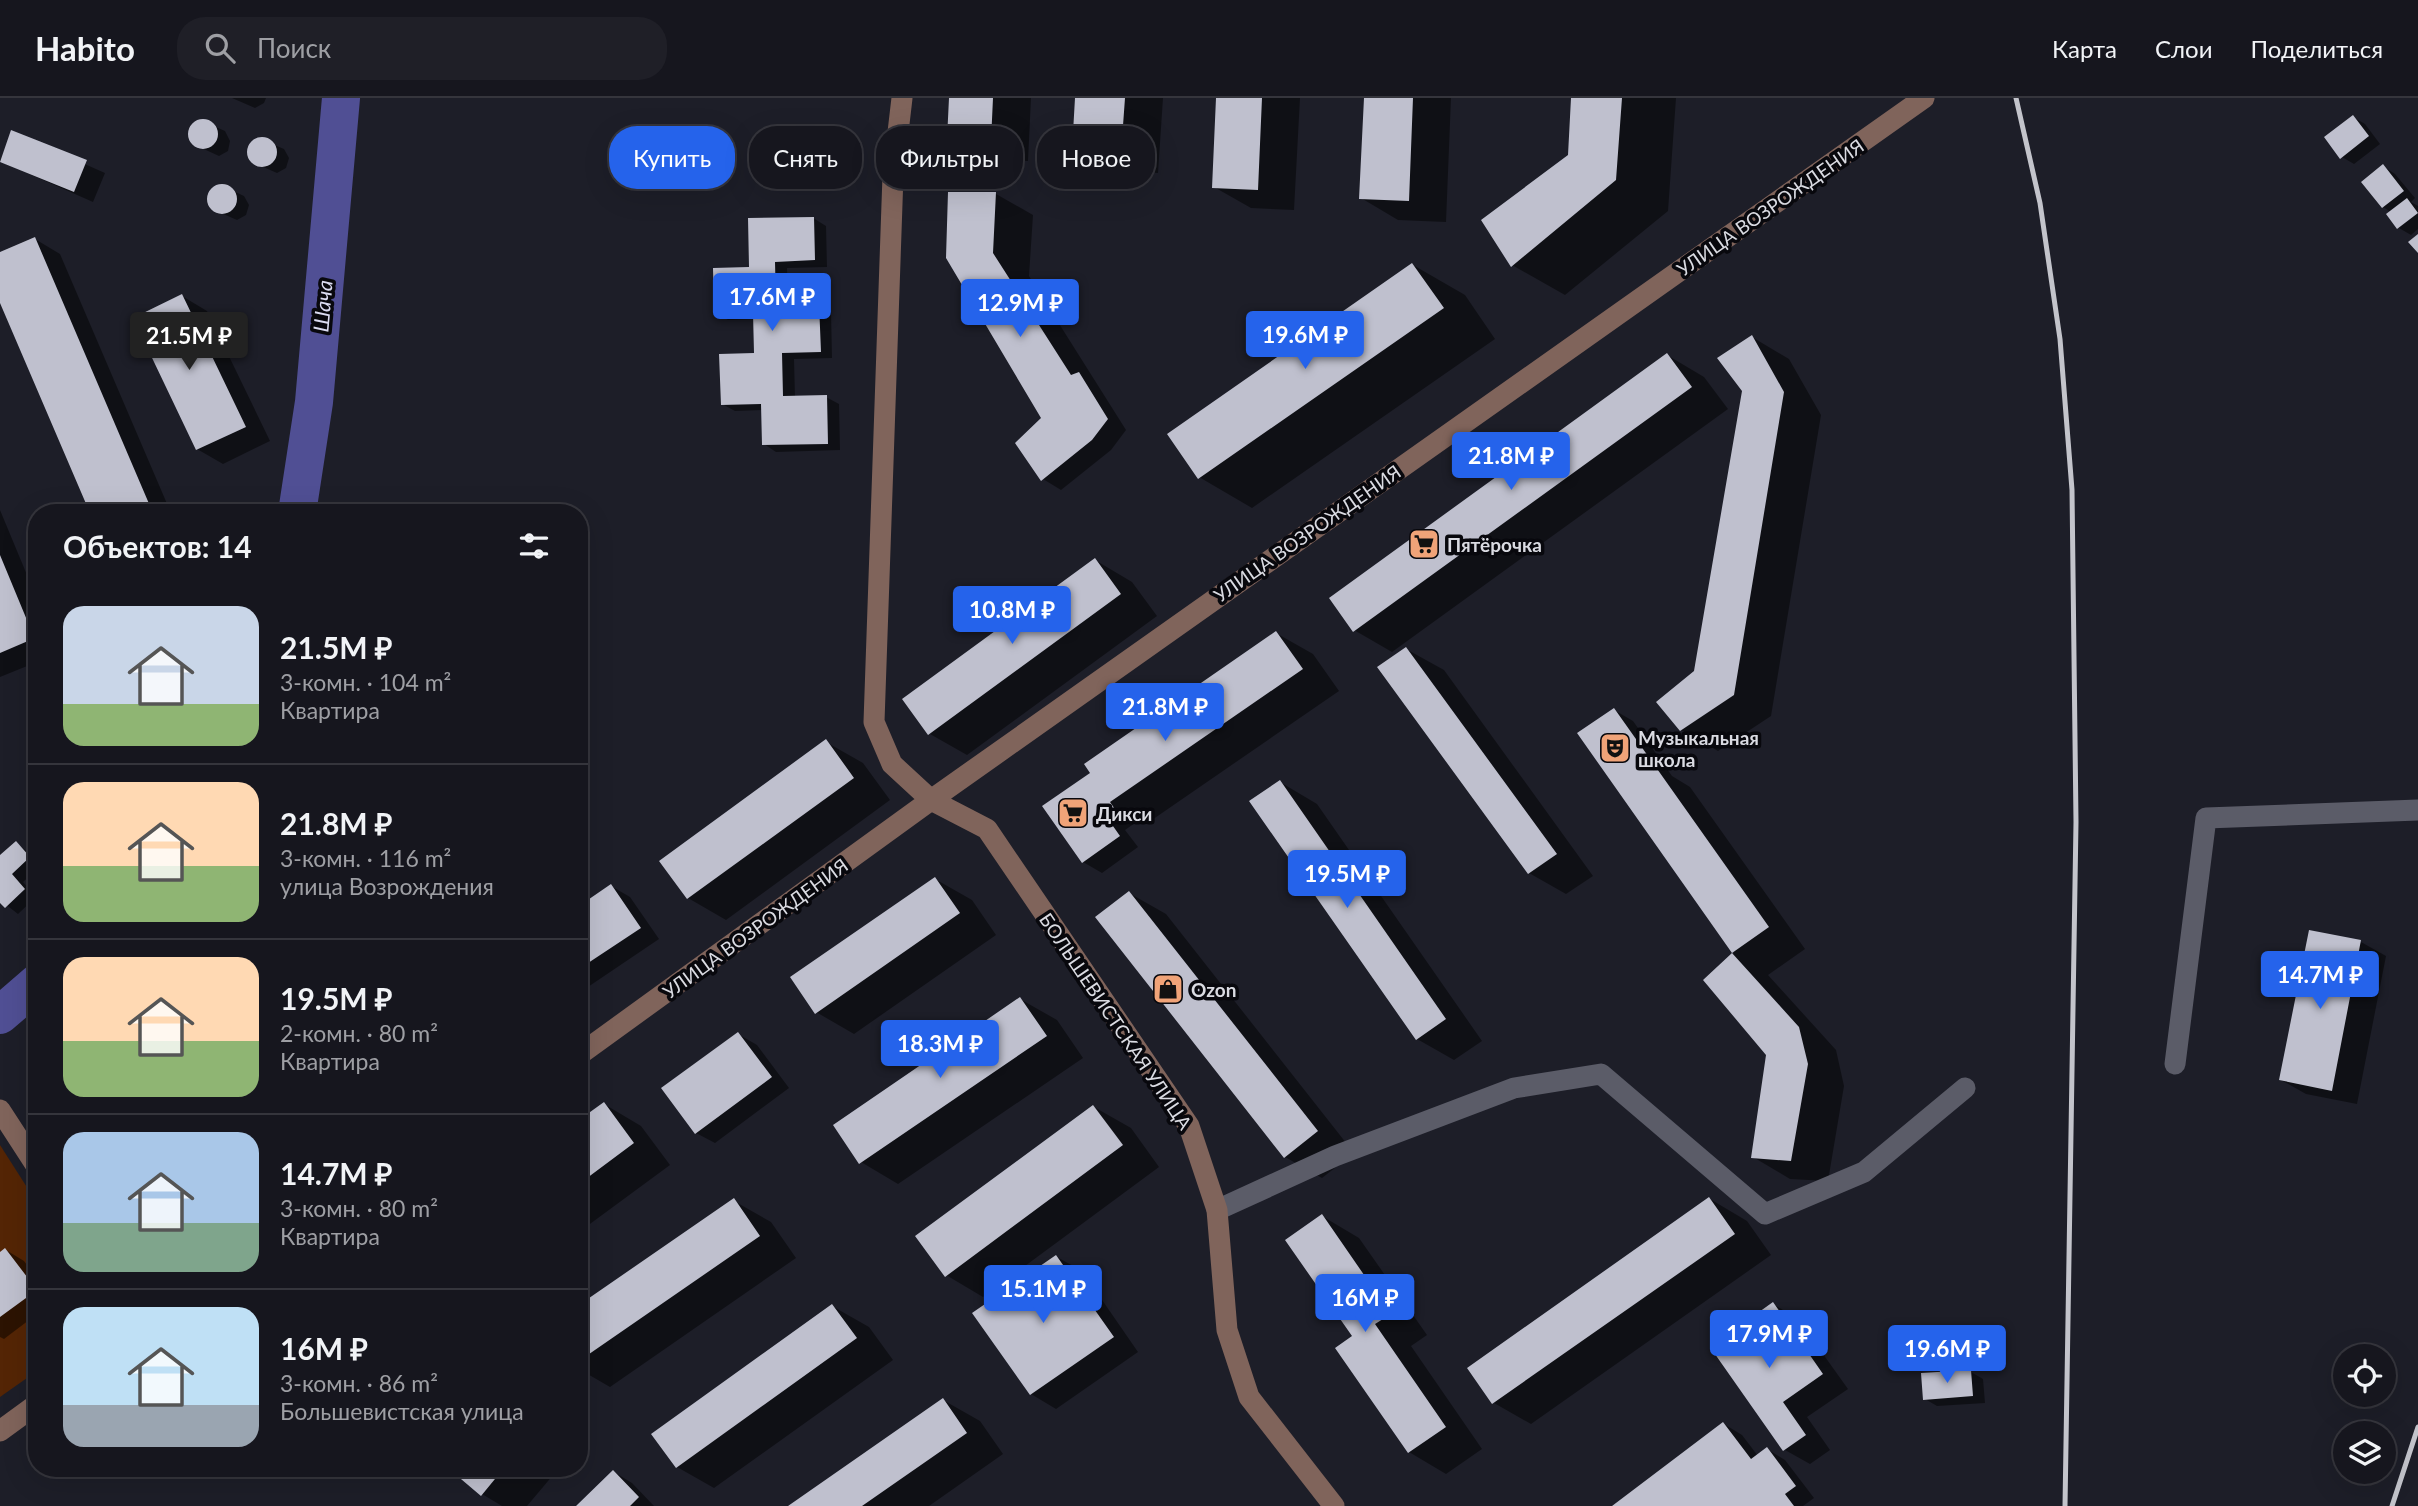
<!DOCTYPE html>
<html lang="ru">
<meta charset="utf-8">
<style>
body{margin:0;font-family:Lato,sans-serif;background:#1f1f27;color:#f1f3f6;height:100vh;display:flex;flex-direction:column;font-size:26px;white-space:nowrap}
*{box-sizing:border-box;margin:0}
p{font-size:23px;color:#9e9fa4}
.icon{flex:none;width:38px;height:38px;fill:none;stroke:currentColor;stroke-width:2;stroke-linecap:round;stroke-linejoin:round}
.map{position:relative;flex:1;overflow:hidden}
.panel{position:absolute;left:28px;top:406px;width:560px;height:973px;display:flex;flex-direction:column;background:#16161e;border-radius:28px;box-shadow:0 7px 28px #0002,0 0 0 2px #35353c}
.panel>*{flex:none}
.banner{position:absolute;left:609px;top:28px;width:665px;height:63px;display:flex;gap:14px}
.buttons{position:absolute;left:2333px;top:1246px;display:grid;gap:14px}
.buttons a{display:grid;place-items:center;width:63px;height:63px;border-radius:50%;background:#16161e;box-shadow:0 7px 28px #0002,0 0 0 2px #35353c;font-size:35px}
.price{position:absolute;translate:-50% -60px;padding:0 16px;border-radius:7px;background:#2563eb;color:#fff;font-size:23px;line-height:46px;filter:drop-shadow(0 2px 4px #0008)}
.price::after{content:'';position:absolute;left:50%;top:42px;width:21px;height:16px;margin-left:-10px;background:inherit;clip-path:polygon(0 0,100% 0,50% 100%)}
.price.selected{background:#222;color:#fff}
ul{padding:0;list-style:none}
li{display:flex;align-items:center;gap:21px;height:175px;padding:0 35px}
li+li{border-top:2px solid #35353c}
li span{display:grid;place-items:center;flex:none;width:196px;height:140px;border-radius:21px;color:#555}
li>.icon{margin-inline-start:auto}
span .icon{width:84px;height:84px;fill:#fffc;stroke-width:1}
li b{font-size:30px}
h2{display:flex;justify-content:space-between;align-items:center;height:84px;padding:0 35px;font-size:30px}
.tag{padding:0 24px;border-radius:28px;background:#16161e;box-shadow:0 7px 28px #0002,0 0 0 2px #35353c;font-size:24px;line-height:63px}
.tag.selected{background:#2563eb;color:#fff}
header{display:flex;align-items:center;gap:42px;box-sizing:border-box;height:98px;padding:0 35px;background:#16161e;border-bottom:2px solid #35353c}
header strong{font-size:33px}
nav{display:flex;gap:38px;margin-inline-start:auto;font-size:24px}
.search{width:490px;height:63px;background:#1f1f27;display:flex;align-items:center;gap:18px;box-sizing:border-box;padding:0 24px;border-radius:28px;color:#9e9fa4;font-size:26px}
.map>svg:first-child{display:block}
.green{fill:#542505}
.shadow{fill:#0007}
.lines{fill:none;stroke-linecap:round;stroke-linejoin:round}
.river{stroke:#504f94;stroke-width:38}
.building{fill:#bfc0ce}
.street{stroke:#5b5c68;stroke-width:21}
.secondary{stroke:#80645b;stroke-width:21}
.rail{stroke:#c3c4cb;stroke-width:5}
.labels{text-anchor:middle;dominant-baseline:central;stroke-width:7;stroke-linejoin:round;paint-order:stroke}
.street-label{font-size:19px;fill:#dadbe2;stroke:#08080d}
.poi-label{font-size:19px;font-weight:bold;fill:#dadbe2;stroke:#08080d;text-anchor:start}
.water-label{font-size:21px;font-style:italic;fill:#dbdcf1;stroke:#08080d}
</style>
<header>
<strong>Habito</strong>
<div class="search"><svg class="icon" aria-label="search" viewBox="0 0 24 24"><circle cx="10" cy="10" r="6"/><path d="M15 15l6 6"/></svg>Поиск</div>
<nav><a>Карта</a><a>Слои</a><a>Поделиться</a></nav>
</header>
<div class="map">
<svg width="2418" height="1408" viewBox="0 0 2418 1408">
<rect width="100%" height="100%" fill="#1d1e28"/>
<path class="green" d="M 0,1047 L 37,1105 L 37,1273 L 0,1299 Z"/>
<path class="shadow" d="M 232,0 L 266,0 L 264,5 L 255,10 Z
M 951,0 L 1031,0 L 1028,63 L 986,61 L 948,40 Z
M 1077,0 L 1163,0 L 1158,75 L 1111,72 L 1074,51 Z
M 1218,0 L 1300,0 L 1294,112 L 1251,110 L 1214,89 Z
M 1365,0 L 1451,0 L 1446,124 L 1398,122 L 1361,100 Z
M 1573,0 L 1676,0 L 1668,113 L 1565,197 L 1512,167 L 1570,58 Z
M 2353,19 L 2365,26 L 2380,46 L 2354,66 L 2342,59 Z
M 202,23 L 225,33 L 230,43 L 228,53 L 219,58 L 195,47 L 190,38 L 193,28 Z
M 12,34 L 105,75 L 93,104 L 0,63 Z
M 260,41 L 284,51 L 289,60 L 286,70 L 277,75 L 254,65 L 249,56 L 251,46 Z
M 2383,68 L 2395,76 L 2415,100 L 2411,104 L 2418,108 L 2418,131 L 2411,137 L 2399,130 L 2388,116 L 2391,114 L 2383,109 Z
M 220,87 L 244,98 L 249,107 L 246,117 L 237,122 L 214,112 L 208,102 L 211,93 Z
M 949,96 L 996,96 L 1033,117 L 1029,178 L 1126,332 L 1111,352 L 1061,392 L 1043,381 L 1043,321 Z
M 813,120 L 826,128 L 827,169 L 787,170 L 788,208 L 819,207 L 831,214 L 832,260 L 794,261 L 795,300 L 826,299 L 839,306 L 840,352 L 776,354 L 764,346 L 763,312 L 735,313 L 722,306 L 755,256 L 755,221 L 728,222 L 716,215 L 751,171 Z
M 35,141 L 60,156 L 171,415 L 92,415 L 0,201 L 0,156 Z
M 1413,167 L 1465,197 L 1495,241 L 1252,410 L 1199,379 Z
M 182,198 L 207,213 L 270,343 L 223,366 L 197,351 Z
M 1752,239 L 1789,261 L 1821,317 L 1771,618 L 1718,653 L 1681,632 L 1695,574 Z
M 1667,257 L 1704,279 L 1728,311 L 1392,554 L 1354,532 Z
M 0,412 L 37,501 L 37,564 L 0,579 Z
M 1095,462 L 1132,484 L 1157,518 L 967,657 L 930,636 Z
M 1276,535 L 1313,556 L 1339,593 L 1149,724 L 1124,710 L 1135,725 L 1125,732 L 1138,749 L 1102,775 L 1083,764 L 1096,681 Z
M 1406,551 L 1444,572 L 1593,778 L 1566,796 L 1529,775 Z
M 1614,612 L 1633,623 L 1672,678 L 1690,689 L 1805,851 L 1768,877 L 1836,952 L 1844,988 L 1828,1083 L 1790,1081 L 1753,1059 L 1767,956 L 1706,883 L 1734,855 L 1579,636 Z
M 826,644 L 863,665 L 890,702 L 726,822 L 688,800 L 661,763 Z
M 1280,684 L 1317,706 L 1482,943 L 1454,962 L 1417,941 Z
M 16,745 L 37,761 L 37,771 L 23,784 L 36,799 L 18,816 L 0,802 L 0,760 Z
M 935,781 L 972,802 L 996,837 L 854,936 L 816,914 Z
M 611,788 L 630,799 L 659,841 L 579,895 L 579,810 Z
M 1129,795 L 1166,816 L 1354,1055 L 1322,1080 L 1285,1059 Z
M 2361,844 L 2386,858 L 2357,1006 L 2306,996 L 2281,982 Z
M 1020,901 L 1057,922 L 1083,960 L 898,1086 L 861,1064 Z
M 738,936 L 757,947 L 789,990 L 715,1045 L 696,1035 Z
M 604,1006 L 641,1028 L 670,1067 L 579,1134 L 579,1024 Z
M 1094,1009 L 1131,1030 L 1159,1069 L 983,1199 L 946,1177 Z
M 1710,1101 L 1747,1123 L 1771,1157 L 1531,1326 L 1494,1305 Z
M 734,1103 L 771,1124 L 796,1160 L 610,1289 L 579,1271 L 579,1210 Z
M 1322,1118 L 1359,1140 L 1427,1237 L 1411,1248 L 1482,1351 L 1446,1376 L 1409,1354 L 1354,1239 Z
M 6,1152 L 24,1163 L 37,1180 L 37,1216 L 4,1241 L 0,1239 L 0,1157 Z
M 1057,1159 L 1082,1173 L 1138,1254 L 1056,1311 L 1031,1296 Z
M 1773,1206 L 1798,1221 L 1848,1291 L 1807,1319 L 1830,1352 L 1810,1366 L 1785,1352 L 1712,1249 Z
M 832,1208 L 869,1229 L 893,1262 L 714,1390 L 677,1369 Z
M 1971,1274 L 1983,1281 L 1985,1305 L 1937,1308 L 1925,1301 Z
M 943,1302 L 980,1323 L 1003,1356 L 929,1408 L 791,1408 Z
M 1724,1326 L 1742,1337 L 1758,1358 L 1767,1351 L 1785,1362 L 1814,1400 L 1803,1408 L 1615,1408 Z
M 579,1333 L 586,1339 L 579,1346 Z
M 252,1370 L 291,1370 L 268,1380 Z
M 451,1370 L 559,1370 L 527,1408 L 502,1408 L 482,1396 Z
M 614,1374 L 632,1385 L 654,1408 L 578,1408 Z"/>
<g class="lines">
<path class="river" d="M 297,415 L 314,304 L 341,0
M 0,917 L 37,885"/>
</g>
<path class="building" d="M 949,0 L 993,0 L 991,43 L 947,41 Z
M 1075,0 L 1125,0 L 1121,55 L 1072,52 Z
M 1216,0 L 1262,0 L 1258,92 L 1212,90 Z
M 1364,0 L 1413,0 L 1409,103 L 1359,101 Z
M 1571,0 L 1622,0 L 1616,82 L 1511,169 L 1481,122 L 1568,57 Z
M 2353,17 L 2369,38 L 2340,61 L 2324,39 Z
M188 36a15 15 0 1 1 30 0a15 15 0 1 1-30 0Z
M 11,32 L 87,62 L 74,94 L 0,64 Z
M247 54a15 15 0 1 1 30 0a15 15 0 1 1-30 0Z
M 2383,66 L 2404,93 L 2382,110 L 2361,84 Z
M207 101a15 15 0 1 1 30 0a15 15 0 1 1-30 0Z
M 948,94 L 996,94 L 993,155 L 1071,277 L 1079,274 L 1108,321 L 1092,342 L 1041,383 L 1015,345 L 1041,320 L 946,160 Z
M 2407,100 L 2418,115 L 2397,131 L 2386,116 Z
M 814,119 L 815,162 L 775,164 L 776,206 L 819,205 L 821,254 L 782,255 L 783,298 L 827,297 L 828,346 L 762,347 L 761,306 L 721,307 L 719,256 L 754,255 L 753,215 L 714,216 L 713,170 L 749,169 L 748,120 Z
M 2418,136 L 2418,155 L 2408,144 Z
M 35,139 L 153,415 L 90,415 L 0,205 L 0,154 Z
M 1412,165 L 1444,210 L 1198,381 L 1167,336 Z
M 182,196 L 246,329 L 196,352 L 133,220 Z
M 1752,237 L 1784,294 L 1734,597 L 1680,633 L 1656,604 L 1694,573 L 1742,293 L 1717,260 Z
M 1667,255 L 1692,289 L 1353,534 L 1329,500 Z
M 0,457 L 29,527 L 37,524 L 37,542 L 32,532 L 35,540 L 0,555 Z
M 1095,460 L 1121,496 L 928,637 L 902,601 Z
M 1276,533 L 1303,571 L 1110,704 L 1117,714 L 1108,721 L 1120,738 L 1082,765 L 1042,708 L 1090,675 L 1084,666 Z
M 1406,549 L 1557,756 L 1528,776 L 1377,569 Z
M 1614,610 L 1769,829 L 1732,855 L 1799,929 L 1808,966 L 1791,1063 L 1751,1060 L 1766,957 L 1703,882 L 1732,855 L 1577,635 Z
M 826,641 L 854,680 L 687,801 L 659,763 Z
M 1280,682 L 1446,921 L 1416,942 L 1249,703 Z
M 16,743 L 30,759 L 12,776 L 25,791 L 5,810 L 0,805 L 0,757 Z
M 935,779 L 960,815 L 815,916 L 790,879 Z
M 611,786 L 641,830 L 579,871 L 579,808 Z
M 1129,793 L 1318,1033 L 1284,1060 L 1095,819 Z
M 2309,832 L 2361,842 L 2332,993 L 2279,982 Z
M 1020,899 L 1047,938 L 859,1066 L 833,1027 Z
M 738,934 L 772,979 L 695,1036 L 661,990 Z
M 604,1004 L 634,1045 L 579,1086 L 579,1022 Z
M 1093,1007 L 1123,1047 L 945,1179 L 915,1138 Z
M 1709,1099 L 1735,1136 L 1492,1306 L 1467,1270 Z
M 734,1100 L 760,1138 L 579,1263 L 579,1207 Z
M 1322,1116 L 1391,1216 L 1375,1226 L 1446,1329 L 1408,1355 L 1335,1250 L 1352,1238 L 1285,1142 Z
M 5,1150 L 37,1192 L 0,1219 L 0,1154 Z
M 1056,1157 L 1114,1239 L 1030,1297 L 972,1215 Z
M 1773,1204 L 1823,1276 L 1783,1304 L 1806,1337 L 1783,1353 L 1710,1249 Z
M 832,1206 L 857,1240 L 676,1370 L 651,1336 Z
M 1971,1272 L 1973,1298 L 1923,1302 L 1921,1275 Z
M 943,1300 L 967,1335 L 862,1408 L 788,1408 Z
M 1723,1324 L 1751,1361 L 1767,1349 L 1796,1388 L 1785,1396 L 1794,1408 L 1612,1408 Z
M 448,1370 L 504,1370 L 481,1398 Z
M 613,1372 L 639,1399 L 630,1408 L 576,1408 Z"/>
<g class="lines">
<path class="street" d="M 2175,966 L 2206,720 L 2418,712
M 1217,1112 L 1335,1058 L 1514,990 L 1601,976 L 1765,1116 L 1864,1074 L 1965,990"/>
<path class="secondary" d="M 902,0 L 893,77 L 874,624 L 892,666 L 931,702 L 987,731 L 1189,1028 L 1217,1112 L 1227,1232 L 1249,1299 L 1334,1408
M 579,957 L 931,702 L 1924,0
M 0,1012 L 37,1069
M 0,1333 L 37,1306"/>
<path class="rail" d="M 2016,0 L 2040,105 L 2060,241 L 2072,392 L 2076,724 L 2065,1408
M 2392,1408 L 2418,1329"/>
</g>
<defs>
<g id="supermarket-square" transform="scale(1.575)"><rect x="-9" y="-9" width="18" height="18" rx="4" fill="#f0a378" stroke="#08080d"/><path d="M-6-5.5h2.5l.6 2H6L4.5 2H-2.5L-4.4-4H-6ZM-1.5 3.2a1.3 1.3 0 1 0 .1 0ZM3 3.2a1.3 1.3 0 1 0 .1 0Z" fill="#111"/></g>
<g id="theatre-square" transform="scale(1.575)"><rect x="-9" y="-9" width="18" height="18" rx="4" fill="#f0a378" stroke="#08080d"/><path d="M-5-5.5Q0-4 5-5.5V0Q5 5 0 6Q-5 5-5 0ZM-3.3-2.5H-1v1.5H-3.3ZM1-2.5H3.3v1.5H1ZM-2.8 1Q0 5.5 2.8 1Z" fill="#111"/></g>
<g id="shop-square" transform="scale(1.575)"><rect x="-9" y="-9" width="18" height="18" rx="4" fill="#f0a378" stroke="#08080d"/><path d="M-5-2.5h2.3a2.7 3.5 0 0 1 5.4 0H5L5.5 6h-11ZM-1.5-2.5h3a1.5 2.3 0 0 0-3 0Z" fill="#111"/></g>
</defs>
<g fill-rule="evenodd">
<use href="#supermarket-square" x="1424" y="446"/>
<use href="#theatre-square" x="1615" y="650"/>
<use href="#supermarket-square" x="1073" y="715"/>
<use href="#shop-square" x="1168" y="891"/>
</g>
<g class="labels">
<g class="street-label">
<text transform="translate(1770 109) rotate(-35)">УЛИЦА ВОЗРОЖДЕНИЯ</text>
<text transform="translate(1307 435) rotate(-35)">УЛИЦА ВОЗРОЖДЕНИЯ</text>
<text transform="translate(755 830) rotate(-36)">УЛИЦА ВОЗРОЖДЕНИЯ</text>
<text transform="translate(1116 923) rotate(56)">БОЛЬШЕВИСТСКАЯ УЛИЦА</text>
</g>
<g class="poi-label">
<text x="1447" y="446">Пятёрочка</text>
<text x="1638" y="639">Музыкальная<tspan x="1638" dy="22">школа</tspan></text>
<text x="1096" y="715">Дикси</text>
<text x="1191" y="891">Ozon</text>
</g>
<g class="water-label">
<text transform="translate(322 208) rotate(-85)">Шача</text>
</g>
</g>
</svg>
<div class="buttons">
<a><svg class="icon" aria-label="locate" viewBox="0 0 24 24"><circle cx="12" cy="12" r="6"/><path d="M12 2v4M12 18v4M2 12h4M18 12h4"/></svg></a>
<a><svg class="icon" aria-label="layers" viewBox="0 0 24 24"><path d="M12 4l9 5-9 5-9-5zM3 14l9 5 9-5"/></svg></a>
</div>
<b class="price" style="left:772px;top:235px">17.6M ₽</b>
<b class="price" style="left:1020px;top:241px">12.9M ₽</b>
<b class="price" style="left:1305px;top:273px">19.6M ₽</b>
<b class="price selected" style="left:189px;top:274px">21.5M ₽</b>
<b class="price" style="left:1511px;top:394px">21.8M ₽</b>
<b class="price" style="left:1012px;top:548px">10.8M ₽</b>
<b class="price" style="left:1165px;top:645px">21.8M ₽</b>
<b class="price" style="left:1347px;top:812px">19.5M ₽</b>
<b class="price" style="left:2320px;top:913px">14.7M ₽</b>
<b class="price" style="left:940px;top:982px">18.3M ₽</b>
<b class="price" style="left:1043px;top:1227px">15.1M ₽</b>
<b class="price" style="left:1365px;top:1236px">16M ₽</b>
<b class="price" style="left:1769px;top:1272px">17.9M ₽</b>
<b class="price" style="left:1947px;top:1287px">19.6M ₽</b>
<div class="banner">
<a class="tag selected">Купить</a>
<a class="tag">Снять</a>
<a class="tag">Фильтры</a>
<a class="tag">Новое</a>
</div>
<section class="panel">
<h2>Объектов: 14<svg class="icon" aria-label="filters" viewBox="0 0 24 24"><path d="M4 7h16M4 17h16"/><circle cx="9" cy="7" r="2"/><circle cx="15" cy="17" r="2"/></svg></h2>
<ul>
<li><span style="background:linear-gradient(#c9d6e8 70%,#8fb573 0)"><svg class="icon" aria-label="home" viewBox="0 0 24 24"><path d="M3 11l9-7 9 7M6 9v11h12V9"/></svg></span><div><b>21.5M ₽</b><p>3-комн. · 104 m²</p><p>Квартира</p></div></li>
<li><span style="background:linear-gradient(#ffd9b3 60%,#8fb573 0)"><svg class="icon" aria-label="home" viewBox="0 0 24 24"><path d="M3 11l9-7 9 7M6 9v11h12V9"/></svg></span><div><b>21.8M ₽</b><p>3-комн. · 116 m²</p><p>улица Возрождения</p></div></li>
<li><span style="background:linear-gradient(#ffd9b3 60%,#8fb573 0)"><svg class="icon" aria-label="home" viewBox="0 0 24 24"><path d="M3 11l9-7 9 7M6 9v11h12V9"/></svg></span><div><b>19.5M ₽</b><p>2-комн. · 80 m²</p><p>Квартира</p></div></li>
<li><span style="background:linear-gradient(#a9c7e8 65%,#7fa58c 0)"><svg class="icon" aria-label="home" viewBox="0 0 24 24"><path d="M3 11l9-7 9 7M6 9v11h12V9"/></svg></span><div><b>14.7M ₽</b><p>3-комн. · 80 m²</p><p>Квартира</p></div></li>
<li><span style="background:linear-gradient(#bfe0f5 70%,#9aa5b1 0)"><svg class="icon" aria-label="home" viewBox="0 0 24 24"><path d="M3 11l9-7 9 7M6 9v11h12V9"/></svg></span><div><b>16M ₽</b><p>3-комн. · 86 m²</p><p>Большевистская улица</p></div></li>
</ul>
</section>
</div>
